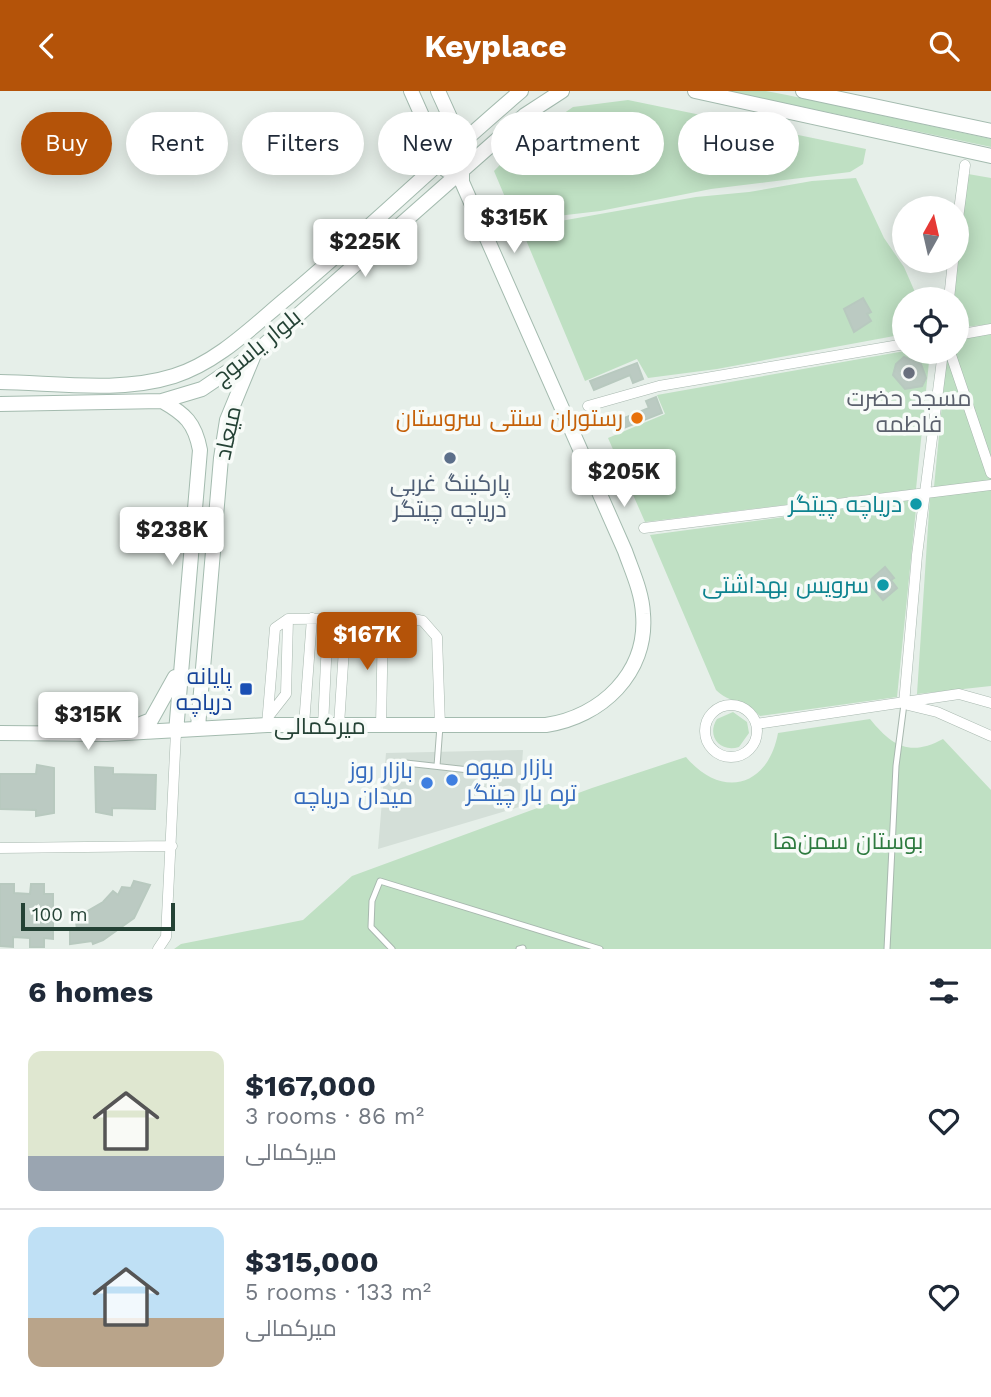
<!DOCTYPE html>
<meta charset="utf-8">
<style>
body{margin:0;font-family:"Work Sans",Cairo,sans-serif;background:#f2f2f3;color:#1f2937;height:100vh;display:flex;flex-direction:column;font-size:26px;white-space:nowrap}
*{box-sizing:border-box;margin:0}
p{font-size:23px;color:#747a83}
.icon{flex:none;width:38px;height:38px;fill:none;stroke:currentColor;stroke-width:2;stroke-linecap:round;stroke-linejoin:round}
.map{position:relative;height:858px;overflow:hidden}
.details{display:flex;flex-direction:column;background:#fff;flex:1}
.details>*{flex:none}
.top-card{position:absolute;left:21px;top:21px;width:950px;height:63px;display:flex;gap:14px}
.needle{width:46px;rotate:8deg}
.tools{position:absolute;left:892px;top:105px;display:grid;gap:14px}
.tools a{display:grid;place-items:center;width:77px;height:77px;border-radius:50%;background:#fff;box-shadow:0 4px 18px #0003;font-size:35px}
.scale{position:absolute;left:21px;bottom:18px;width:154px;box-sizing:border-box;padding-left:7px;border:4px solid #244235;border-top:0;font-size:19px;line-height:24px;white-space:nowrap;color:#244235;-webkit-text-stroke:5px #f7fbf8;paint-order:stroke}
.price{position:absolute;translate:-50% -60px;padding:0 16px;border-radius:7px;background:#fff;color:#222;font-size:23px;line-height:46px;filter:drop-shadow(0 2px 4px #0008)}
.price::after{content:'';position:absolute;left:50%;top:42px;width:21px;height:16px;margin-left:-10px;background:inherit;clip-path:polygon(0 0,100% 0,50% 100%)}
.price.selected{background:#b45309;color:#fff}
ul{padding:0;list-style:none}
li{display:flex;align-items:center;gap:21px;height:175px;padding:0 28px}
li+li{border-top:2px solid #e0e1e3}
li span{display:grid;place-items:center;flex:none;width:196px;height:140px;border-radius:14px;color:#555}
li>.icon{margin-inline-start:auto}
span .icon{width:84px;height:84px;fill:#fffc;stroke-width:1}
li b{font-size:30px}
h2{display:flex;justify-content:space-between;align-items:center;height:84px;padding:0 28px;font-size:30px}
.pill{padding:0 24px;border-radius:32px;background:#fff;box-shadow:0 4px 18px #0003;font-size:24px;line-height:63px}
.pill.selected{background:#b45309;color:#fff}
header{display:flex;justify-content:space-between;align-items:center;height:91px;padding:0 28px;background:#b45309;color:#fff;font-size:32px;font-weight:700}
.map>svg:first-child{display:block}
.built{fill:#d4dfd8}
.green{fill:#bfe0c3}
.building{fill:#bbcac2;stroke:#b8c9bf;stroke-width:2}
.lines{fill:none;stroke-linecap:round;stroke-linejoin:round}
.lane-casing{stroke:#a8b8af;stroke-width:7}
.street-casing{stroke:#a8b8af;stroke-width:11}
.secondary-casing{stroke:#a4bbaf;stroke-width:16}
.lane{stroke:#fff;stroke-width:5}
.street{stroke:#fff;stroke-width:10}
.secondary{stroke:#fff;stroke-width:14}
.worship-dot{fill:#6b7280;stroke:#f7fbf8;stroke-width:2.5}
.food-dot{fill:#e8710a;stroke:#f7fbf8;stroke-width:2.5}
.service-dot{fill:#5c6f8a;stroke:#f7fbf8;stroke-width:2.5}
.culture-dot{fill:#0f9aa8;stroke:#f7fbf8;stroke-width:2.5}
.transit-dot{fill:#1a4fb4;stroke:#f7fbf8;stroke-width:2.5}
.shop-dot{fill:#3f7fe0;stroke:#f7fbf8;stroke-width:2.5}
.labels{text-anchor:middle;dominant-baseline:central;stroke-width:7;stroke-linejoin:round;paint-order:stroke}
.street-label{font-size:23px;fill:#244235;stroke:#f7fbf8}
.worship-label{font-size:23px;fill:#5b616d;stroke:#f7fbf8}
.food-label{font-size:23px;fill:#c56008;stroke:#f7fbf8;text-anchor:end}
.service-label{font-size:23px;fill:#4e5e75;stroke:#f7fbf8}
.culture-label{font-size:23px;fill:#0d838f;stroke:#f7fbf8;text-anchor:end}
.transit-label{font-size:23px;fill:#164399;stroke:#f7fbf8;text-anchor:end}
.shop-label{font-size:23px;fill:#366cbe;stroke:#f7fbf8;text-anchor:start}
.park-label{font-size:23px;fill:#2d7a3f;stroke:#f7fbf8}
</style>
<header><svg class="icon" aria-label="back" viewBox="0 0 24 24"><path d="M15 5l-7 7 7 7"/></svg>Keyplace<svg class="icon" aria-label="search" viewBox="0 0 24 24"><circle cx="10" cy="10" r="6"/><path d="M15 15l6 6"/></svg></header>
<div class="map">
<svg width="991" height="858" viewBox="0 0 991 858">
<rect width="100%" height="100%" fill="#e6efe9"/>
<path class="built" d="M 523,659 L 519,716 L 378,758 L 386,662 Z"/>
<path class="green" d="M 728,0 L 766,0 L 787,4 L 991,48 L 991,56 Z
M 628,9 L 866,58 L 863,73 L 850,81 L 711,98 L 600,120 L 515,130 L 494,80 L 522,51 L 573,16 Z
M 968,83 L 991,87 L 991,233 L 957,237 L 957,208 L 952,208 Z
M 856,87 L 884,147 L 904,176 L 918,208 L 905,208 L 905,243 L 717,278 L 648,287 L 637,268 L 585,290 L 521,137 L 696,106 L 749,101 L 812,90 Z
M 991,243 L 991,389 L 934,396 L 947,261 L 957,261 L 957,248 Z
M 905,260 L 930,261 L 916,398 L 645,431 L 608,347 L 665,323 L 657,304 Z
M 991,399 L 991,595 L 917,603 L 930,405 Z
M 917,408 L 897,606 L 760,625 C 746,610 729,612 716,599 L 650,444 Z
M 733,621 L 747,631 L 749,642 L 739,656 C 720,662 706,645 717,628 Z
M 870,628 C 892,655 910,666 943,648 L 991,699 L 991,858 L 174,858 L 181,853 L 303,829 L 352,785 L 592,697 L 686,666 C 721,708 768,697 778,642 Z"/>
<path class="building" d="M 863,207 L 871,221 L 867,223 L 871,230 L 854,241 L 844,218 Z
M 904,266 L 921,273 L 926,287 L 922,295 L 905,298 L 893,284 L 896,273 Z
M 637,272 L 643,288 L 633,292 L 630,284 L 594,299 L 590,290 Z
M 656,306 L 662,322 L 616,340 L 612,332 L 649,317 L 646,310 Z
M 885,476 L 894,487 L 891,489 L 897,497 L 883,509 L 868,491 Z
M 37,674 L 54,677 L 54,722 L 36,725 L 36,719 L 0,718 L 0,683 L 36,683 Z
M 95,676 L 113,677 L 113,683 L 156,684 L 155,718 L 112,717 L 112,724 L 96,721 Z
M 134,790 L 150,794 L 134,827 L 103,849 L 93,853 L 92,850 L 70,853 L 70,839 L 77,839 L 76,830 L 88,827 L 86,821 L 103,811 L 113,800 L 118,804 L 122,796 L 131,797 Z
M 0,793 L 14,793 L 14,802 L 30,803 L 31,793 L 44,793 L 44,803 L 53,803 L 53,848 L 44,847 L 44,856 L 30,856 L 30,847 L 13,846 L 13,856 L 0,855 Z"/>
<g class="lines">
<g class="lane-casing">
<path id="lane" d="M 397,671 L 478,680
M 437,675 L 440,635
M 392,858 L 371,836 L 372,810 L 380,790 L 600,858
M 519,858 L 523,857
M 887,858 L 896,675 L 904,613"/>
</g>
<g class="street-casing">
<path id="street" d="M 957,135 L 965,74
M 949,208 L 953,170
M 957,244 L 991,238
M 950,261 L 991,382
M 588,315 L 659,295 L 905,253
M 644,437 L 991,394
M 904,613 L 917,464 L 943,261
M 908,614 L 937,621 L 991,645
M705 640a26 26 0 1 1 52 0a26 26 0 1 1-52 0Z
M 268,626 L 286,603 L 288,528
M 756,633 L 959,603 L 991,612
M 267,634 L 275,537 L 288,528 L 408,527 L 423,530 L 437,546 L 440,635
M 304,634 L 312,527
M 339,634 L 346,527
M 323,635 L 328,528
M 381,635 L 383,528
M 0,757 L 172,755
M 158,858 L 166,846 L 176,641"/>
</g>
<g class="secondary-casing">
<path id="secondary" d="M 411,0 L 446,79
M 695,0 L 991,65
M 803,0 L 991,40
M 0,291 C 56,292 120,302 174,285 C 218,271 252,236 287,207 C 367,140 442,67 521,0
M 162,310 C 185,323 195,332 200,359 L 176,641
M 0,313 L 162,310 L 202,298 L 255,262 L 525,24 L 562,0
M 198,636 L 221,367 L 227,329 L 253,266
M 128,638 L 151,629 L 175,586
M 0,642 L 107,643 L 267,634 L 546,634 C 601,626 648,582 643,523 C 642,501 632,480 625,460 L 462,91 L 462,53 L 438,0"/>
</g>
<use href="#lane" class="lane"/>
<use href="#street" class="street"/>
<use href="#secondary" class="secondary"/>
</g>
<circle class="worship-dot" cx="909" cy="282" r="7"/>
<circle class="food-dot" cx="637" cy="327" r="7"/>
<circle class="service-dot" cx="450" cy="367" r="7"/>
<g class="culture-dot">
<circle cx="916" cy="413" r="7"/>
<circle cx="883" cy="494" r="7"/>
</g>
<rect class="transit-dot" x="239" y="591" width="14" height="14" rx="3.5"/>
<g class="shop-dot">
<circle cx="452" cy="689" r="7"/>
<circle cx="427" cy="692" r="7"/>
</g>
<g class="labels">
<g class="street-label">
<text transform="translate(257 256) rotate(-39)">بلوار یاسوج</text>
<text transform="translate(228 342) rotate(-78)">میعاد</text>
<text x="320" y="635">میرکمالی</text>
</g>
<g class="worship-label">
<text x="909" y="307">مسجد حضرت<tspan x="909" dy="26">فاطمه</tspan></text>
</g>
<g class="food-label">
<text x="623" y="327">رستوران سنتی سروستان</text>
</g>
<g class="service-label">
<text x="450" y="392">پارکینگ غربی<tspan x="450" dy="26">دریاچه چیتگر</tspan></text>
</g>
<g class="culture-label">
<text x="902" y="413">دریاچه چیتگر</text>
<text x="869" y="494">سرویس بهداشتی</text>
</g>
<g class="transit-label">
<text x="232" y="585">پایانه<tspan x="232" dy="26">دریاچه</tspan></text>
</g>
<g class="shop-label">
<text x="466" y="676">بازار میوه<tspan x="466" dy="26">تره بار چیتگر</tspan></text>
<text x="413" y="679" text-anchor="end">بازار روز<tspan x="413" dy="26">میدان دریاچه</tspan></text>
</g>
<g class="park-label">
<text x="848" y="750">بوستان سمن‌ها</text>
</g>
</g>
</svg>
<div class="tools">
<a><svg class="needle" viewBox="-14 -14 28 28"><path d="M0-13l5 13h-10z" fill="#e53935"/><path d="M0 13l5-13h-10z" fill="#747a83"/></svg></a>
<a><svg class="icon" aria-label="locate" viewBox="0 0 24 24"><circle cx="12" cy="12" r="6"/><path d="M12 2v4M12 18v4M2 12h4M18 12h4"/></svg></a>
</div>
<div class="scale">100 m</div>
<b class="price" style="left:514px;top:164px">$315K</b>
<b class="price" style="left:365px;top:188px">$225K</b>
<b class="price" style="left:624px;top:418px">$205K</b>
<b class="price" style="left:172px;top:476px">$238K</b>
<b class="price selected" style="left:367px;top:581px">$167K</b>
<b class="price" style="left:88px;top:661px">$315K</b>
<div class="top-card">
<a class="pill selected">Buy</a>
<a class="pill">Rent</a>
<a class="pill">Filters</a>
<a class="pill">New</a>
<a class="pill">Apartment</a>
<a class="pill">House</a>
</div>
</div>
<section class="details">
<h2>6 homes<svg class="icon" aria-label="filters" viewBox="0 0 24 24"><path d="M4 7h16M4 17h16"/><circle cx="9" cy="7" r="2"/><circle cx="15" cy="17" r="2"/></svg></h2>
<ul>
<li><span style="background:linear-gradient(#dfe7d0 75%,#9aa5b1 0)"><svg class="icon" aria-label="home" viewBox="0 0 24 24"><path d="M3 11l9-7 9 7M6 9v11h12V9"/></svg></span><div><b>$167,000</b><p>3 rooms · 86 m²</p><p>میرکمالی</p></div><svg class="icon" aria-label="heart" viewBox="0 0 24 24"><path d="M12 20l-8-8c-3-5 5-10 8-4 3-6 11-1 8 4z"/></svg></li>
<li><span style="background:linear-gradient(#bfe0f5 65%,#b9a48a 0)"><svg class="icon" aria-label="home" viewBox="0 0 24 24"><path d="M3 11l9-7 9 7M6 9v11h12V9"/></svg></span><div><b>$315,000</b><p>5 rooms · 133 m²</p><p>میرکمالی</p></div><svg class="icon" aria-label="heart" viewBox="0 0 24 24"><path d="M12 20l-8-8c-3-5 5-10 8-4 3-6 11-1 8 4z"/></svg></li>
</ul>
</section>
